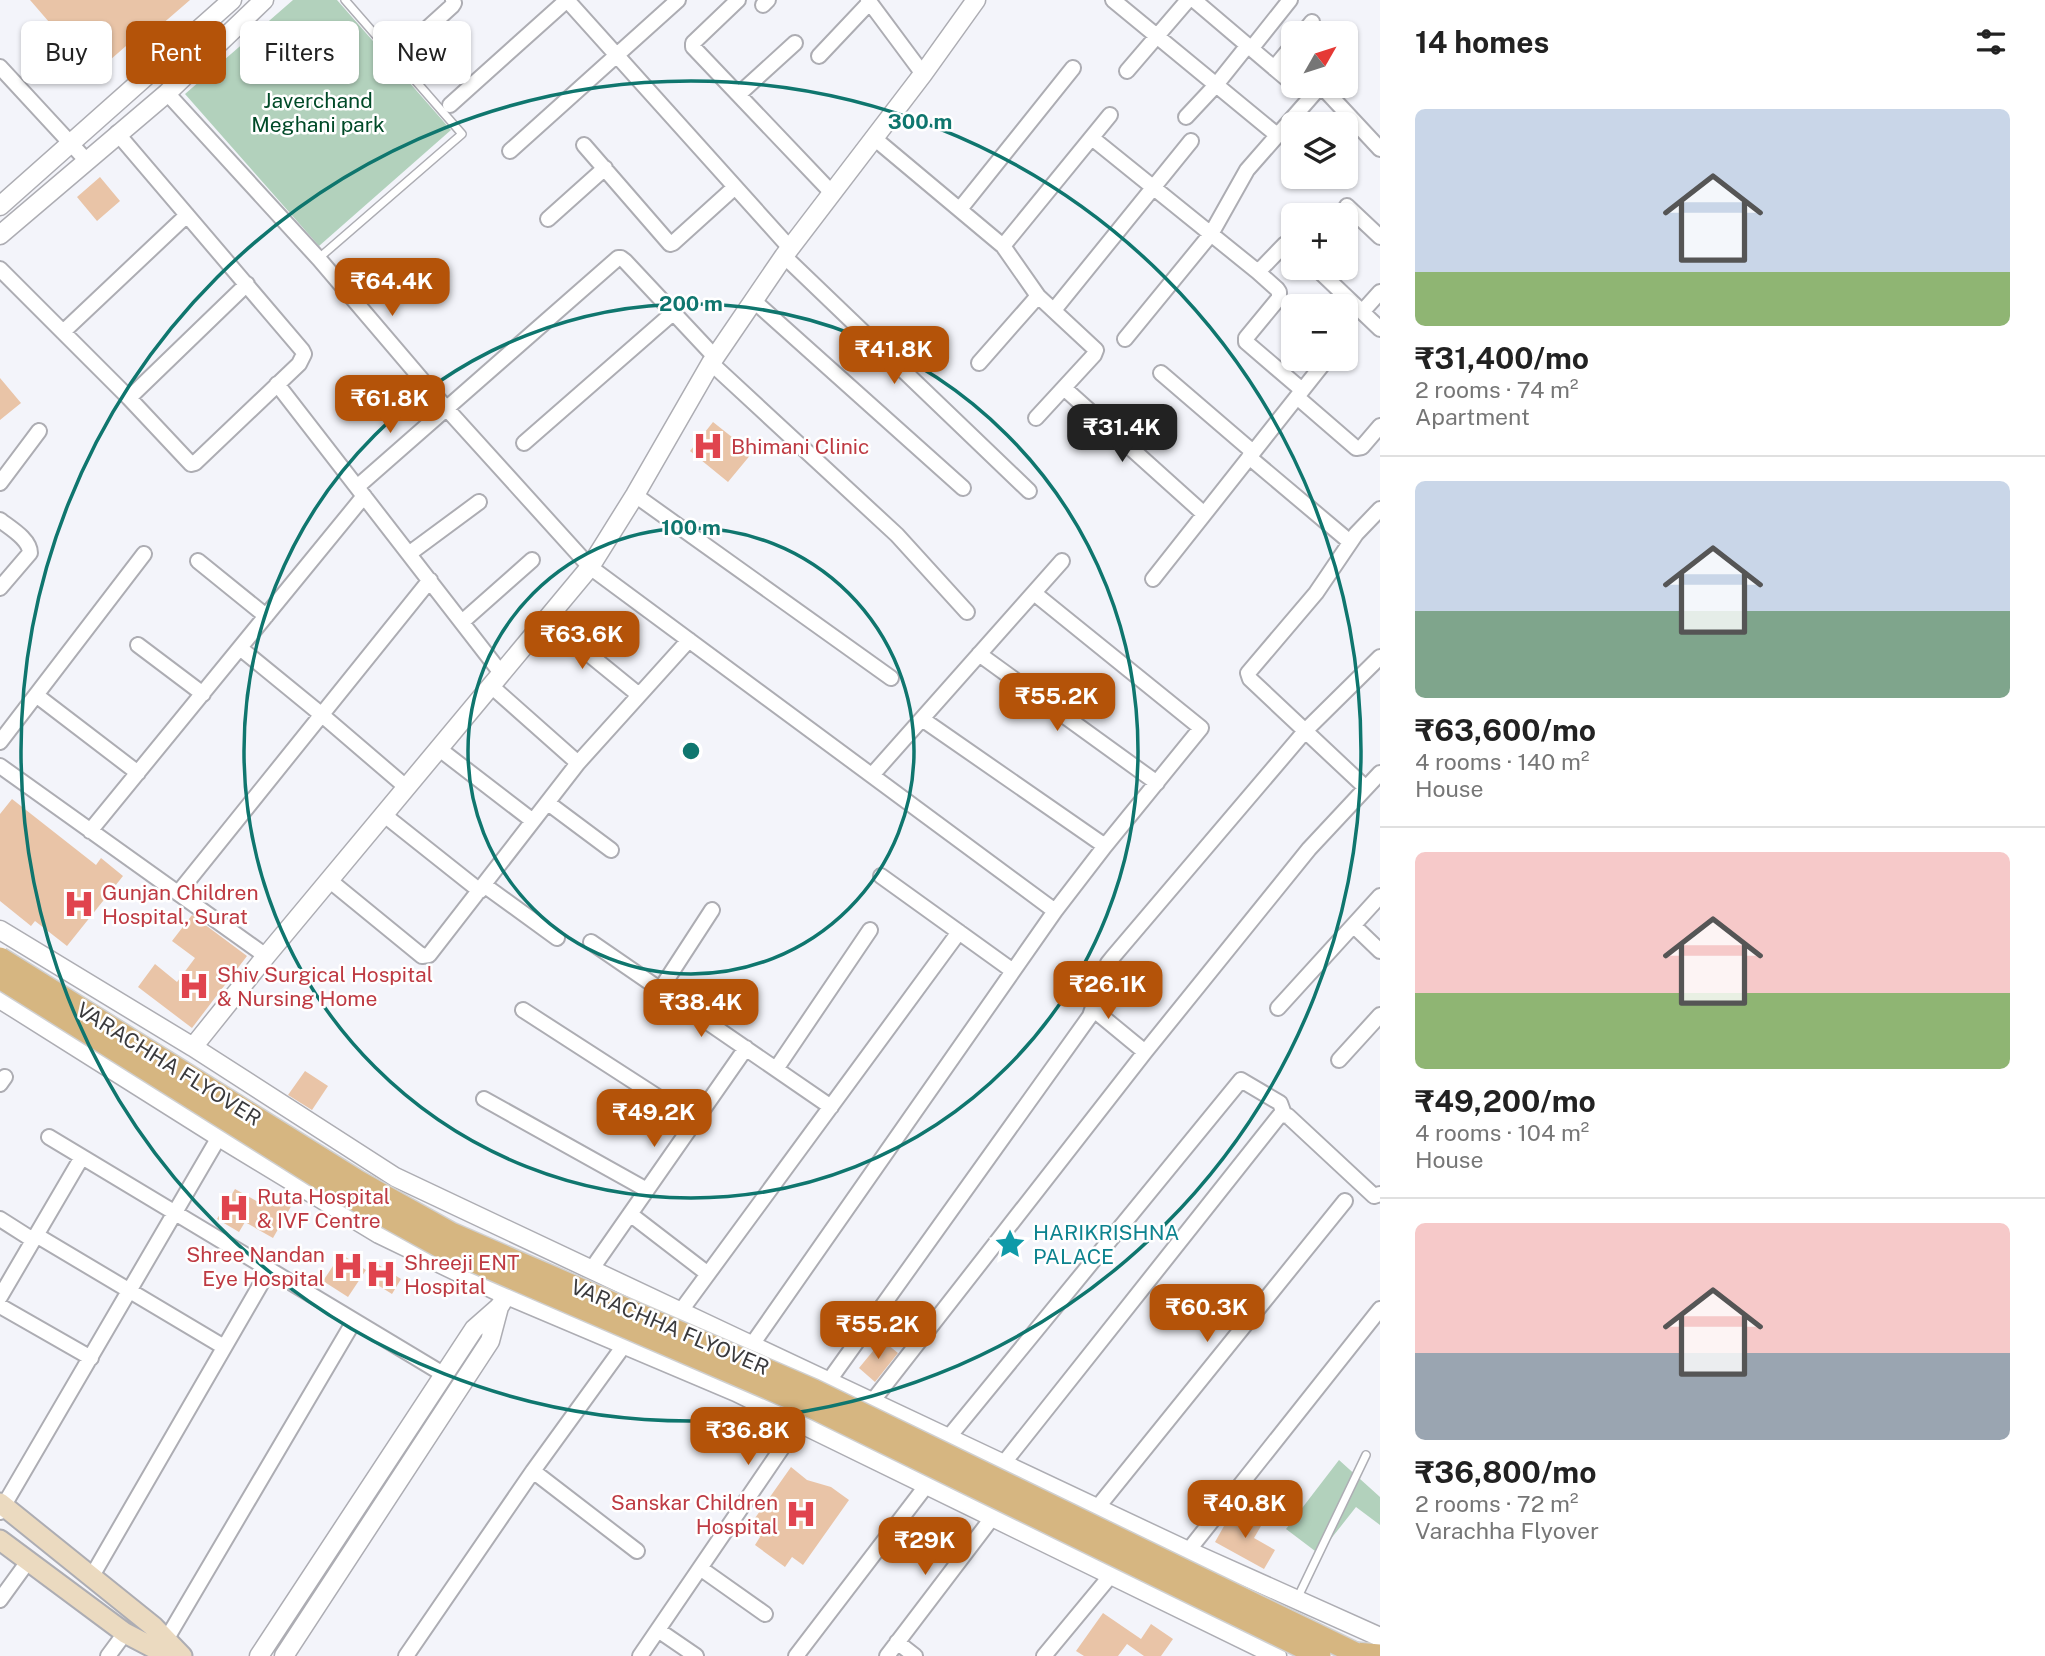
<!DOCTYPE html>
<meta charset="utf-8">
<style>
body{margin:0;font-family:"Public Sans",sans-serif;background:#f6f6f6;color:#222;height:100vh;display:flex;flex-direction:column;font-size:26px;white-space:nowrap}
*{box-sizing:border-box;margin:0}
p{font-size:23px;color:#767676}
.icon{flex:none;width:38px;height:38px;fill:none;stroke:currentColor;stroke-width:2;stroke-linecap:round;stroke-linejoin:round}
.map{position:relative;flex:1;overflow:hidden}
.drawer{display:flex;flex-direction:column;background:#fff;width:665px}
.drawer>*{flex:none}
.banner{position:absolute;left:21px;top:21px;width:665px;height:63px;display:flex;gap:14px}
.needle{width:46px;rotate:51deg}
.fabs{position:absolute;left:1281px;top:21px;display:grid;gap:14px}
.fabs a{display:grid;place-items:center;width:77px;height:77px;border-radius:10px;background:#fff;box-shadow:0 2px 5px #0004;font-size:35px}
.price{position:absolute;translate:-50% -60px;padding:0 16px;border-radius:14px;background:#b45309;color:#fff;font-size:23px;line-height:46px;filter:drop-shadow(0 2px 4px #0008)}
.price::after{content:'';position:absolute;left:50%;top:42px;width:21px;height:16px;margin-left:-10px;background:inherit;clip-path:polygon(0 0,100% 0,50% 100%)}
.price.current{background:#222;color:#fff}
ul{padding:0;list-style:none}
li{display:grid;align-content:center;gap:14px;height:371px;padding:0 35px}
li+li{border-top:2px solid #e0e0e0}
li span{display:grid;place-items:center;height:217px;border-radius:10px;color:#555}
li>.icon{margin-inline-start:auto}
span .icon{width:126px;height:126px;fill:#fffc;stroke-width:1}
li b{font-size:30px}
h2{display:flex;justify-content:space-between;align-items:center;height:84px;padding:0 35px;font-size:30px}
.chip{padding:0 24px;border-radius:10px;background:#fff;box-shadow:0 2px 5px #0004;font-size:24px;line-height:63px}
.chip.current{background:#b45309;color:#fff}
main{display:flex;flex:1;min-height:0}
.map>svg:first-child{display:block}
.green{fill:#b2d1bc}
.building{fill:#e9c4a7}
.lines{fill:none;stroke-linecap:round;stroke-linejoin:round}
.service-casing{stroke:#adadb3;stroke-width:10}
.minor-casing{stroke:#adadb3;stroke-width:18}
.tertiary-casing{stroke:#adadb3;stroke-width:21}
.secondary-casing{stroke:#adadb3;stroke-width:23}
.primary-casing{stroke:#d0d0d0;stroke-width:24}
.service{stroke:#fff;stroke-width:7}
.minor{stroke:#fff;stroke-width:14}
.tertiary{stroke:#fff;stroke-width:18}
.secondary{stroke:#ebdac0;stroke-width:19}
.primary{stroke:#d6b681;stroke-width:21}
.primary-bridge-casing{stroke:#d0d0d0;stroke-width:24;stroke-linecap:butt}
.primary-bridge{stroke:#d6b681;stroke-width:21}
.ring{fill:none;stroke:#0f766e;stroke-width:3.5}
.labels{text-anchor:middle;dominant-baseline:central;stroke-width:5;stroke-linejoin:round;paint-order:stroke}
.park-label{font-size:21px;fill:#004a28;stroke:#fff}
.health-label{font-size:21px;fill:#be3a42;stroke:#fff;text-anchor:start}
.street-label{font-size:21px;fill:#3a3a3d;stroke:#fff}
.culture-label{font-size:21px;fill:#0d838f;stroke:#fff;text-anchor:start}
.centre{fill:#0f766e;stroke:#fff;stroke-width:3.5}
.ring-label{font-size:21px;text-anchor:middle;font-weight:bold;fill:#0f766e;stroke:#fff;stroke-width:5;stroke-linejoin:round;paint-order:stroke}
</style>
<main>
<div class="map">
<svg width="1380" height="1656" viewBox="0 0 1380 1656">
<rect width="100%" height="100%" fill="#f3f4fa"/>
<path class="green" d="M 293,0 L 337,0 L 451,130 L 319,246 L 185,94 Z
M 1339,1460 L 1380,1497 L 1380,1525 L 1356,1507 L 1319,1554 L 1286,1529 Z"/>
<path class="building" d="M 30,0 L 190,0 L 146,38 L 142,32 L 94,74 Z
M 100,177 L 120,201 L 97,221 L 77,197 Z
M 0,378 L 21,403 L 0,420 Z
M 713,422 L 752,453 L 728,482 L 690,451 Z
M 12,799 L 96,865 L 101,858 L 123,876 L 67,946 L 35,921 L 31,926 L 0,901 L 0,814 Z
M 192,915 L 247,956 L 192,1028 L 138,987 L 155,964 L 177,982 L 195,958 L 172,941 Z
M 305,1071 L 328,1086 L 312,1110 L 288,1095 Z
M 235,1189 L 260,1203 L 268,1189 L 293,1203 L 273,1238 L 245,1222 L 239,1232 L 217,1219 Z
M 341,1254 L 366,1270 L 348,1297 L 323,1281 Z
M 377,1264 L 401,1279 L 392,1294 L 368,1279 Z
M 882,1340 L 898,1353 L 875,1382 L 859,1368 Z
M 791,1467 L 807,1480 L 831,1487 L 849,1500 L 803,1565 L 792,1557 L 785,1567 L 755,1545 L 760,1537 L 748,1528 Z
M 1233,1510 L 1261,1526 L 1254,1538 L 1275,1550 L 1264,1569 L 1215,1542 Z
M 1103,1613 L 1141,1639 L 1151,1624 L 1173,1639 L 1161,1656 L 1144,1656 L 1127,1644 L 1118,1656 L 1084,1656 L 1076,1651 Z"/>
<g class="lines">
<g class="service-casing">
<path id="service" d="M 319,258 L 462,134 L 345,0
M 1297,1599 L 1366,1455"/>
</g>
<g class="minor-casing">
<path id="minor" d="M 567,0 L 790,248
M 738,0 L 693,43 L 693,47 L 832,193
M 868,0 L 923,74
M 1113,0 L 1277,135
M 1194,0 L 1293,84
M 763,5 L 768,0
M 1303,33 L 1312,22
M 409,45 L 452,6 L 454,3 L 453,0
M 1251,49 L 1290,0
M 819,56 L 870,2
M 0,67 L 86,160
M 1274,68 L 1293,45
M 1127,71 L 1188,0
M 167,93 L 319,259 L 446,408 L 590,567 L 1055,911
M 739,94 L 795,43
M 450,105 L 567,0
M 1186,117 L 1216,85 L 1248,45
M 874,138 L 1003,246 L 1038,296 L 1096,350 L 1094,355 L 1036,418
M 1092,138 L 1258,272 L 1277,289 L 1279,292 L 1279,298 L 1246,338 L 1246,342 L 1302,390
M 584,145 L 670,244 L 673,243 L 735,187
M 510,151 L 678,0
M 1347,206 L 1380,237
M 960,209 L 1073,68
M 548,219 L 605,168
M 1003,246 L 1110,115
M 784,256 L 1029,491
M 1316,268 L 1380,329
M 0,269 L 129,398 L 191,464 L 195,463 L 299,364 L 304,354 L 302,350 L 117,133
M 1258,272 L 1285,244 L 1293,246
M 754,301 L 963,488
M 1054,310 L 1191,141
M 1362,312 L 1380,292
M 63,332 L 187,215
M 1125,339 L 1211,234 L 1247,170 L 1318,89 L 1323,88 L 1325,90 L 1380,149
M 711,363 L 897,535 L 967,612
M 979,363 L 1038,296
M 1161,373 L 1253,452
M 277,384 L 501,673
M 1064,388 L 1204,514
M 1297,397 L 1356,448 L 1362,447 L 1380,426
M 129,398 L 247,284
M 524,443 L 674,312
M 1249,457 L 1350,542
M 0,483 L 39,431
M 357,487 L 618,258 L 621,258 L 625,261 L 715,357
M 635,495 L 891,678
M 0,520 C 10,528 30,539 30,553 L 0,588
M 410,553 L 479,502
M 198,561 L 266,616
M 1153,579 L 1327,359
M 547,620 L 639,695
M 462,622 L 532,560
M 138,645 L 203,694
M 240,648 L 322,715 L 406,787
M 979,654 L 1157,783
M 490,685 L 578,763
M 36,695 L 138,773
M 922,719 L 1105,846
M 0,742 L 144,554
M 438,748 L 533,821
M 0,766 L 266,956
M 872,775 L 1062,561
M 1366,788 L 1250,679 L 1248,673 L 1316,593 L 1356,534 L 1380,509
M 548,803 L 611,850
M 383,814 L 480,891
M 90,831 L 364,496
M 881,876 L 1013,971
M 329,880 L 422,956 L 429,955 L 578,763 L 689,640
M 484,885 L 557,938
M 179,892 L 430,580
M 1354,926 L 1380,951
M 591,942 L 831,1107
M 660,990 L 712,910
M 1278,1008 L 1380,896
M 523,1010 L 695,1121
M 1094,1010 L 1145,1052
M 1339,1060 L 1380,1015
M 776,1069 L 870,930
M 0,1084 L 5,1077
M 484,1099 L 647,1190
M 49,1137 L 443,1374
M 630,1214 L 708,1274
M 0,1219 L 33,1240
M 36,1235 L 224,1347
M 591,1270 L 746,1048
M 0,1297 L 82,1157
M 0,1306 L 91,1358
M 680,1312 L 959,932
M 751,1346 L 1055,911 L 1105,846 L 1201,728 L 1034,593
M 828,1382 L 1090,1016 L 1108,963 L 1112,958 L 1306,730 L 1380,657
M 871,1403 L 1145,1052 L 1309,849 L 1380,773
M 944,1447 L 948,1438 L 1241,1080 L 1280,1103 L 1284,1114
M 1003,1464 L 1280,1115 L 1288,1116 L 1374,1196 L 1380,1194
M 533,1471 L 637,1551
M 1097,1508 L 1345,1201
M 0,1512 L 219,1137
M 1188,1551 L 1380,1309
M 700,1568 L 765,1614
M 92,1576 L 269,1270
M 0,1600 L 29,1560
M 658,1630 L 696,1656
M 166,1640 L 354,1321
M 897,1642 L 915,1656
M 108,1656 L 125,1633
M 406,1656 L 533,1471 L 625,1344
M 640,1656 L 799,1423
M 796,1656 L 926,1486 L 929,1478
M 887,1656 L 992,1518
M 1044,1656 L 1112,1574"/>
</g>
<g class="tertiary-casing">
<path id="tertiary" d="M 0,206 L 232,0
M 0,235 L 167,93 L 264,0
M 0,930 L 193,1047 L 395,1177 L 1188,1551 L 1380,1637
M 0,999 L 219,1137 L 379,1234 L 495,1290 L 736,1392 L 1277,1656
M 193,1047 L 266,956 L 590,567 L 635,495 L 711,363 L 784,256 L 923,74 L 976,0
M 259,1656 L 474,1329 L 499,1307
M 284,1656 L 490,1341 L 499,1307 L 513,1285"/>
</g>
<g class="secondary-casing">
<path id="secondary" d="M 0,1503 L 154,1627 L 182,1656
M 0,1540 L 125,1633 L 169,1656"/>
</g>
<g class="primary-casing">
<path id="primary" d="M 1355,1653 L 1380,1655"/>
</g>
<use href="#service" class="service"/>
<use href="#minor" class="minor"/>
<use href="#tertiary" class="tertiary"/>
<use href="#secondary" class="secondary"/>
<use href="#primary" class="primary"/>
<g class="primary-bridge-casing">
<path id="primary-bridge" d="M 0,958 L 358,1181 L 451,1233 L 814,1390 L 1355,1653
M 0,978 L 346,1195 L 442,1248 L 813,1408 L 1320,1656"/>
</g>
<use href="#primary-bridge" class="primary-bridge"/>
</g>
<g class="ring">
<circle cx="691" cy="751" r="223"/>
<circle cx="691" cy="751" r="447"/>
<circle cx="691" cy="751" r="670"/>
</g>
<defs>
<g id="hospital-bare" transform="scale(2.415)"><path d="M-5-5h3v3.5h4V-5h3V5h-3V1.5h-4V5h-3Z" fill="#e0444e" stroke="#fff" stroke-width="2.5" paint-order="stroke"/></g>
<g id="sight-bare" transform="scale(2.415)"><path d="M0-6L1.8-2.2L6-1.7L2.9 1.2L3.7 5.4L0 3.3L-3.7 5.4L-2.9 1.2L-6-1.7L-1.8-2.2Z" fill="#0f9aa8" stroke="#fff" stroke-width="2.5" paint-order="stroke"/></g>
</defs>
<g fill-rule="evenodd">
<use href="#hospital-bare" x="708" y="446"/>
<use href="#hospital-bare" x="79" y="904"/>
<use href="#hospital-bare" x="194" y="986"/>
<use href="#hospital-bare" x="234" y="1208"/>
<use href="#sight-bare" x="1010" y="1244"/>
<use href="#hospital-bare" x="348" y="1266"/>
<use href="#hospital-bare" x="381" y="1274"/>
<use href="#hospital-bare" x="801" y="1514"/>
</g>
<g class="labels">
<g class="park-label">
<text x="318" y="100">Javerchand<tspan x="318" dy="24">Meghani park</tspan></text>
</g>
<g class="health-label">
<text x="731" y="446">Bhimani Clinic</text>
<text x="102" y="892">Gunjan Children<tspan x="102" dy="24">Hospital, Surat</tspan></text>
<text x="217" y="974">Shiv Surgical Hospital<tspan x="217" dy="24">&amp; Nursing Home</tspan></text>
<text x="257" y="1196">Ruta Hospital<tspan x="257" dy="24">&amp; IVF Centre</tspan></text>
<text x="325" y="1254" text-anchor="end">Shree Nandan<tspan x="325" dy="24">Eye Hospital</tspan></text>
<text x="404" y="1262">Shreeji ENT<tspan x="404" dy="24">Hospital</tspan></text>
<text x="778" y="1502" text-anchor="end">Sanskar Children<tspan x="778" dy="24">Hospital</tspan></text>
</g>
<g class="street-label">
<text transform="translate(169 1064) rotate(32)">VARACHHA FLYOVER</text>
<text transform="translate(670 1327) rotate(23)">VARACHHA FLYOVER</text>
</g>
<g class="culture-label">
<text x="1033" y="1232">HARIKRISHNA<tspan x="1033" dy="24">PALACE</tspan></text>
</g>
</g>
<circle cx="691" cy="751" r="10" class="centre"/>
<g class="ring-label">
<text x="920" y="129">300 m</text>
<text x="691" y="311">200 m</text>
<text x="691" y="535">100 m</text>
</g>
</svg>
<div class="fabs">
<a><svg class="needle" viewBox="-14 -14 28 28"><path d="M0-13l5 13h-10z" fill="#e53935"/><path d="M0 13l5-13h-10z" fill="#767676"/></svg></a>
<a><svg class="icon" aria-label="layers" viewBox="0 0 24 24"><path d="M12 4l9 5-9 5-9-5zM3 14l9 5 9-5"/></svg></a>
<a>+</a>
<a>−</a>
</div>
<b class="price" style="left:392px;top:318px">₹64.4K</b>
<b class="price" style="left:894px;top:386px">₹41.8K</b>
<b class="price" style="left:390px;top:435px">₹61.8K</b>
<b class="price current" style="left:1122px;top:464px">₹31.4K</b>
<b class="price" style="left:582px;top:671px">₹63.6K</b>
<b class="price" style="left:1057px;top:733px">₹55.2K</b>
<b class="price" style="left:1108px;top:1021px">₹26.1K</b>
<b class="price" style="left:701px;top:1039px">₹38.4K</b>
<b class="price" style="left:654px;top:1149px">₹49.2K</b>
<b class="price" style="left:1207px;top:1344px">₹60.3K</b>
<b class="price" style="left:878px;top:1361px">₹55.2K</b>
<b class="price" style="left:748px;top:1467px">₹36.8K</b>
<b class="price" style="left:1245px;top:1540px">₹40.8K</b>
<b class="price" style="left:925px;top:1577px">₹29K</b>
<div class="banner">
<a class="chip">Buy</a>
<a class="chip current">Rent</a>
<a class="chip">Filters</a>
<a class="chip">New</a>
</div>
</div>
<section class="drawer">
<h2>14 homes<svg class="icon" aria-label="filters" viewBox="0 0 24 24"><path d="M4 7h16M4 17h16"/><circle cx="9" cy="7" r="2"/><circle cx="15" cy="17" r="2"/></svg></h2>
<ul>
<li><span style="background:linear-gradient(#c9d6e8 75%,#8fb573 0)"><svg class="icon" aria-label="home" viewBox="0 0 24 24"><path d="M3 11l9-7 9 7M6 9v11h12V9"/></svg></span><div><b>₹31,400/mo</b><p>2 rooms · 74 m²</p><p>Apartment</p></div></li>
<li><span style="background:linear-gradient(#c9d6e8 60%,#7fa58c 0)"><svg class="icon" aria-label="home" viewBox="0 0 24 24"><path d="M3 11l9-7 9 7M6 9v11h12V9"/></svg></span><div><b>₹63,600/mo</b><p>4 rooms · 140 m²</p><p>House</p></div></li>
<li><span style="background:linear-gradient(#f6c9c9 65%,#8fb573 0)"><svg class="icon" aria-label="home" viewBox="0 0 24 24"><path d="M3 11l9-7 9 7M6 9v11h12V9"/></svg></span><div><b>₹49,200/mo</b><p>4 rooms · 104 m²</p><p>House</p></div></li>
<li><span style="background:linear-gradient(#f6c9c9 60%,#9aa5b1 0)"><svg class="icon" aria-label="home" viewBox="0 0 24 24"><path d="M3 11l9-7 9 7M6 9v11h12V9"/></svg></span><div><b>₹36,800/mo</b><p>2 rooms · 72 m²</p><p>Varachha Flyover</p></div></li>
</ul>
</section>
</main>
